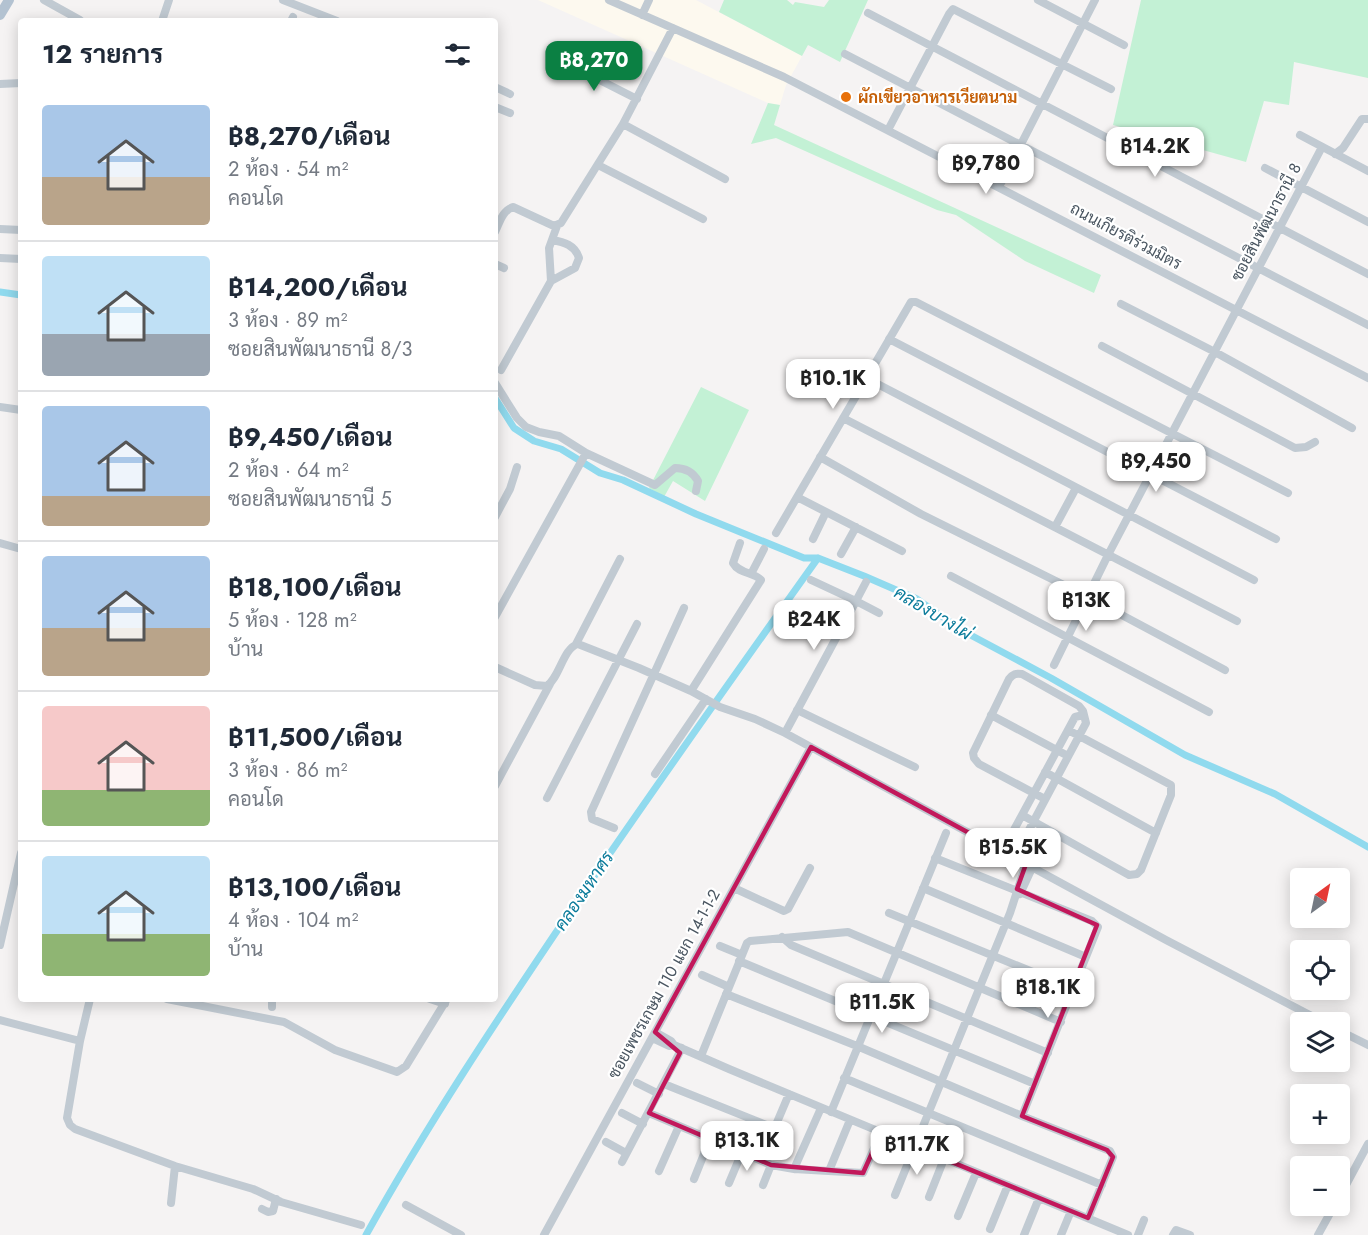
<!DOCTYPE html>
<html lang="th">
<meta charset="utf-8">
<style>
body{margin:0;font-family:Jost,Sarabun,sans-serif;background:#f2f2f3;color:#1f2937;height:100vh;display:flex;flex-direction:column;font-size:22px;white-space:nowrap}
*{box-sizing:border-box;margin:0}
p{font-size:20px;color:#747a83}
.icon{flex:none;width:33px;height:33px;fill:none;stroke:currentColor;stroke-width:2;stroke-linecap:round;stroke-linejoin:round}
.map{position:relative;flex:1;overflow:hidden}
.panel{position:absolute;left:18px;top:18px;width:480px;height:984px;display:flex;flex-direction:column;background:#fff;border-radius:6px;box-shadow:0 3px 15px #0003}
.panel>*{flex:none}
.needle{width:39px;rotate:33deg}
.fabs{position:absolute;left:1290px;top:868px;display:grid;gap:12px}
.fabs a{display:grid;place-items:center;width:60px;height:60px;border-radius:6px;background:#fff;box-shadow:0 3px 15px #0003;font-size:30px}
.price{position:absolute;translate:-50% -51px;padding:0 14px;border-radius:12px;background:#fff;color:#222;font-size:20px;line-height:39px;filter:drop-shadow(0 2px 3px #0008)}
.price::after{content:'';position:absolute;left:50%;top:36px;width:18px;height:14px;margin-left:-9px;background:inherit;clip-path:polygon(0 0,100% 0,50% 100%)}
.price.current{background:#0b8043;color:#fff}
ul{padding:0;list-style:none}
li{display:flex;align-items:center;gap:18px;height:150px;padding:0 24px}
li+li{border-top:2px solid #e0e1e3}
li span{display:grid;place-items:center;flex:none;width:168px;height:120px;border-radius:6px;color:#555}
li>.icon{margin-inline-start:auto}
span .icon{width:72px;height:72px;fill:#fffc;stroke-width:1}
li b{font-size:26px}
h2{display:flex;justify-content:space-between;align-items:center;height:72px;padding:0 24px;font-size:26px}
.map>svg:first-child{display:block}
.commercial{fill:#fdf9ef}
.green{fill:#c3f1d5}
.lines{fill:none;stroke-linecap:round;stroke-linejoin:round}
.canal{stroke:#90daee;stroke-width:7}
.minor{stroke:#c1cad2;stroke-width:8}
.major{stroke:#b3c2d1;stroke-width:10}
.marked{fill:none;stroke:#c2185b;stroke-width:4.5;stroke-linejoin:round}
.food-dot{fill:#e8710a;stroke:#fff;stroke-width:2}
.labels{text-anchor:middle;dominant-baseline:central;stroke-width:4.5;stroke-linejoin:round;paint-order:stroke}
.food-label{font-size:16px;font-weight:bold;fill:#c56008;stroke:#fff;text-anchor:start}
.street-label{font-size:16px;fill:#4a5661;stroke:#fff}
.water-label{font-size:18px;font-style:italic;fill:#0c7c9b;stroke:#fff}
</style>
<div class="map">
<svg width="1368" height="1235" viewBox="0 0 1368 1235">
<rect width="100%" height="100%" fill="#f5f3f3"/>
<path class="commercial" d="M 538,0 L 696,0 L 802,56 L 786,85 L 780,105 L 768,103 Z"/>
<path class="green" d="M 724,0 L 787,0 L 793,5 L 795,2 L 824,7 L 829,0 L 868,0 L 840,62 L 808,45 L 802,56 L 719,12 Z
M 1141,0 L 1368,0 L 1368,78 L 1294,62 L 1289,105 L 1264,101 L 1246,162 L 1113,125 Z
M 768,103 L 780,105 L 774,125 L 1101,275 L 1094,293 L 1025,261 L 956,215 L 937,210 L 776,138 L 751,144 Z
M 701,387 L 749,410 L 705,501 L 673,481 L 664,497 L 649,488 Z"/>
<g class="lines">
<path class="canal" d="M 0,292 L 21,295
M 495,398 L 514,428 L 534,441 L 561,449 L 600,473 L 623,480 L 696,514 L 804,558 L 818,558 L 864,576 L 917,599 L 963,631 L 1051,678 L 1185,755 L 1275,794 L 1368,847
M 366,1235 C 427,1125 497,1020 567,916 C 649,795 733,677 818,558"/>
<path class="minor" d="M 44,0 L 80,20
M 283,0 L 337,21
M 609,0 L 784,77 L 1368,378
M 1038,0 L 1124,45
M 868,13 L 1368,274
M 642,15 L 649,0
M 162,21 L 169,0
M 291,21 L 293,17
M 673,28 L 623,124 L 725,179
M 845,54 L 1368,325
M 572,62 L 578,69 L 637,99
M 0,84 L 21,83
M 495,87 L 510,94
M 495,107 L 510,113
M 888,130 L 949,14 L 953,9 L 1111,89
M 1300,135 L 1368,171
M 1335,154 L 1343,148 L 1362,119 L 1368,119
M 598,165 L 703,219
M 1265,168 L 1368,222
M 999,187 L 1095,0
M 0,229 L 21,230
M 495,232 C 500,222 502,211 513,207 L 554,226 L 561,223 L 623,124
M 0,258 L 21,259
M 495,264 L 504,268
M 551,281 L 575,268 L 579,258 C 575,245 564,242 552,240
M 1121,304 L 1215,352 L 1352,428
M 889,339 L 1276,539
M 1102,346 L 1295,448 L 1306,447 L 1315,442
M 501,370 L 551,281 L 549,248 L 557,226
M 866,378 L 1254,580
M 495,383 L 517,418 L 526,427 L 539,432 L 559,436 L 586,453 L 655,485 L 675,468 C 686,468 693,472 698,481 L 696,491
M 0,407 L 21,410
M 843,418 L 1237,621
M 820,457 L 921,514 L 1088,597 L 1225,670
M 797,497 L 902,551
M 495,517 L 510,489 L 517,467
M 1055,527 L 1076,488
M 776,533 L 911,302 L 916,302 L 1288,493
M 813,539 L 826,512
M 0,543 L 21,549
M 841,554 L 856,527
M 751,574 L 764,549
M 951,576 L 1209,712
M 866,582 L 856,601 L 879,613
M 495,617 L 586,453
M 576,644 L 620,559
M 1054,665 L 1108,555 L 1322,147
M 495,667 L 535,685 L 547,686 C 560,677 563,648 578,644 L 639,668 L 691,691 L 720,707 L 755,719 L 785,733 L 1166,940 L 1325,1023
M 691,691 L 761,580 C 754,572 739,574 733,563 L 740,543
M 797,710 L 915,767
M 991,715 L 1068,756
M 785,733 L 856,601 L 811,580
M 1045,772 L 1156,833
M 655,774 L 706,699
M 495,786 L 550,684
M 547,798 L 637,624
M 1022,815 L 1129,875 L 1137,874 L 1141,870 L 1171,795 L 1171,785 L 1068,730
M 614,828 L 592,819 L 591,812 L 684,608
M 1002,852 L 1075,717 L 1083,715
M 935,858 L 1092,921 L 1098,927 L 1022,1116
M 1014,858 L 1086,723 L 1083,711 L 1079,706 L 1022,674 C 1016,673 1013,674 1009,679 L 973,753 L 974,758 L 979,764 L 1045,799
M 734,888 L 784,911 L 788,909 L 810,868
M 923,888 L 1086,957
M 1020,894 L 1032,868
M 889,913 L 1074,989
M 782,937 L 791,945 L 1048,1053
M 0,945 L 21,853
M 720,946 L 742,955
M 739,961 L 1035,1084
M 702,975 L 729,987
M 726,994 L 857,1046 L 1022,1116 L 1110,1151 L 1113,1157 L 1088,1218
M 167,999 L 284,1022 L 335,1050 L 397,1072 L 406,1066 L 447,999
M 430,999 L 445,1004
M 272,1007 L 272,999
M 0,1020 L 80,1041 L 90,999
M 1340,1031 L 1368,1045
M 655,1032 L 671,1041 L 674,1045 L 729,1069 L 1128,1235
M 652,1038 L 669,1046 L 674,1045
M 80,1041 L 67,1118 L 70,1125 L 75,1129 L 175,1166 L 253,1189 L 281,1202 L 361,1225
M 701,1056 L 747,943 L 750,941 L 848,932 L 1061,1022
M 844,1078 L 1102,1185
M 637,1083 L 659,1094
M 664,1084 L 774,1128
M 831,1112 L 946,833
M 622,1113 L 643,1124
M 649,1113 L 771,1165 L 794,1169 L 863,1173 L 881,1133
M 606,1142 L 626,1153
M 761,1160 L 789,1094
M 622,1162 L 682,1048
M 794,1169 L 821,1108
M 659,1171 L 679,1126
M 829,1171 L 850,1120
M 694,1179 L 710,1139
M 729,1183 L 742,1152
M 763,1185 L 771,1165
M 895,1195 L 1010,913 L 1026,864
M 1340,1196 L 1368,1144
M 929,1197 L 944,1159
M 171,1203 L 175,1166
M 406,1205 L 461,1235
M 262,1209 L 268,1212 L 273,1211 L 276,1199
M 958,1216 L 976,1173
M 990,1229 L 1008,1185
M 544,1235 L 811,747
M 1024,1235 L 1039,1198
M 1061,1235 L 1071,1211
M 1138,1235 L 1144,1220
M 1173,1235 L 1176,1230 L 1190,1235
M 1318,1235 L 1334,1206"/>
<path class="major" d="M 0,15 L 9,0"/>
</g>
<path class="marked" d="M 811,747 L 1026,864 L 1017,889 L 1097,925 L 1022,1116 L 1107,1150 L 1113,1157 L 1088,1218 L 881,1133 L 863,1173 L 771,1165 L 649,1113 L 680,1053 L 655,1032 Z"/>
<circle class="food-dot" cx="846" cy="97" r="6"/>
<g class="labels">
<g class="food-label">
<text x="858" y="97">ผักเขียวอาหารเวียตนาม</text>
</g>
<g class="street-label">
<text transform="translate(1266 222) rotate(-62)">ซอยสินพัฒนาธานี 8</text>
<text transform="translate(1126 236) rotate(28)">ถนนเกียรติร่วมมิตร</text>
<text transform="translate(664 984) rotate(-61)">ซอยเพชรเกษม 110 แยก 14-1-1-2</text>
</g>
<g class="water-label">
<text transform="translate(933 613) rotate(31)">คลองบางไผ่</text>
<text transform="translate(584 891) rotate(-56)">คลองมหาศร</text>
</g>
</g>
</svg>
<div class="fabs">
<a><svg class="needle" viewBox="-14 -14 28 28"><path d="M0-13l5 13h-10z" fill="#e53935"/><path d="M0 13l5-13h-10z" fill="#747a83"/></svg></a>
<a><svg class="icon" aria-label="locate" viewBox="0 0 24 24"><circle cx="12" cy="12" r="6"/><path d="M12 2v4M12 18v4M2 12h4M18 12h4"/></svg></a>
<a><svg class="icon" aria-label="layers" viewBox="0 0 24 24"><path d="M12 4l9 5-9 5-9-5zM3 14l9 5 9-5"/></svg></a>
<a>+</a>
<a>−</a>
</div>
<b class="price current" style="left:594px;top:92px">฿8,270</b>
<b class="price" style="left:1155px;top:178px">฿14.2K</b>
<b class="price" style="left:986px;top:195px">฿9,780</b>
<b class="price" style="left:833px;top:410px">฿10.1K</b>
<b class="price" style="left:1156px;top:493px">฿9,450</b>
<b class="price" style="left:1086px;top:632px">฿13K</b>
<b class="price" style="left:814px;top:651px">฿24K</b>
<b class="price" style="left:1013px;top:879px">฿15.5K</b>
<b class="price" style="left:1048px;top:1019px">฿18.1K</b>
<b class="price" style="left:882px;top:1034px">฿11.5K</b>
<b class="price" style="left:747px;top:1172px">฿13.1K</b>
<b class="price" style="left:917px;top:1176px">฿11.7K</b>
<section class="panel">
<h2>12 รายการ<svg class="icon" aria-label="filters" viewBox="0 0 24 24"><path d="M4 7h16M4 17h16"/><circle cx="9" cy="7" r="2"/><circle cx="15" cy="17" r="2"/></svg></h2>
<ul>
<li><span style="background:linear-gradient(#a9c7e8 60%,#b9a48a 0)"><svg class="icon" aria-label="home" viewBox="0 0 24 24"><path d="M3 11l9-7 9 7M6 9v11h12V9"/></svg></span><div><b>฿8,270/เดือน</b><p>2 ห้อง · 54 m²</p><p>คอนโด</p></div></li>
<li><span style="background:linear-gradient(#bfe0f5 65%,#9aa5b1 0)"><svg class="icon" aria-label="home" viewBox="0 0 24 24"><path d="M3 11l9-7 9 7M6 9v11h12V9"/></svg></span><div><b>฿14,200/เดือน</b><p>3 ห้อง · 89 m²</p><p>ซอยสินพัฒนาธานี 8/3</p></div></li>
<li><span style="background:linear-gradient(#a9c7e8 75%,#b9a48a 0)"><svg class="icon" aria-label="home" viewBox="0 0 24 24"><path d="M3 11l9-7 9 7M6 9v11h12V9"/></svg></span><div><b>฿9,450/เดือน</b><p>2 ห้อง · 64 m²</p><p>ซอยสินพัฒนาธานี 5</p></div></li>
<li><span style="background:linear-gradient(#a9c7e8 60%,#b9a48a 0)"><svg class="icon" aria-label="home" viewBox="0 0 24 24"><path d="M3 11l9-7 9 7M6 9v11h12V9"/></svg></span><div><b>฿18,100/เดือน</b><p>5 ห้อง · 128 m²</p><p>บ้าน</p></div></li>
<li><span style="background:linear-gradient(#f6c9c9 70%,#8fb573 0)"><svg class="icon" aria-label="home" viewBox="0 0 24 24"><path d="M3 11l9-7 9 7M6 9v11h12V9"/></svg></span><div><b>฿11,500/เดือน</b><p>3 ห้อง · 86 m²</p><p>คอนโด</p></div></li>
<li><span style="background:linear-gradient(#bfe0f5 65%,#8fb573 0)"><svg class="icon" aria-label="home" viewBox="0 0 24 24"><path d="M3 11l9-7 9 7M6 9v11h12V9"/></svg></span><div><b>฿13,100/เดือน</b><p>4 ห้อง · 104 m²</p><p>บ้าน</p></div></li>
</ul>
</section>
</div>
